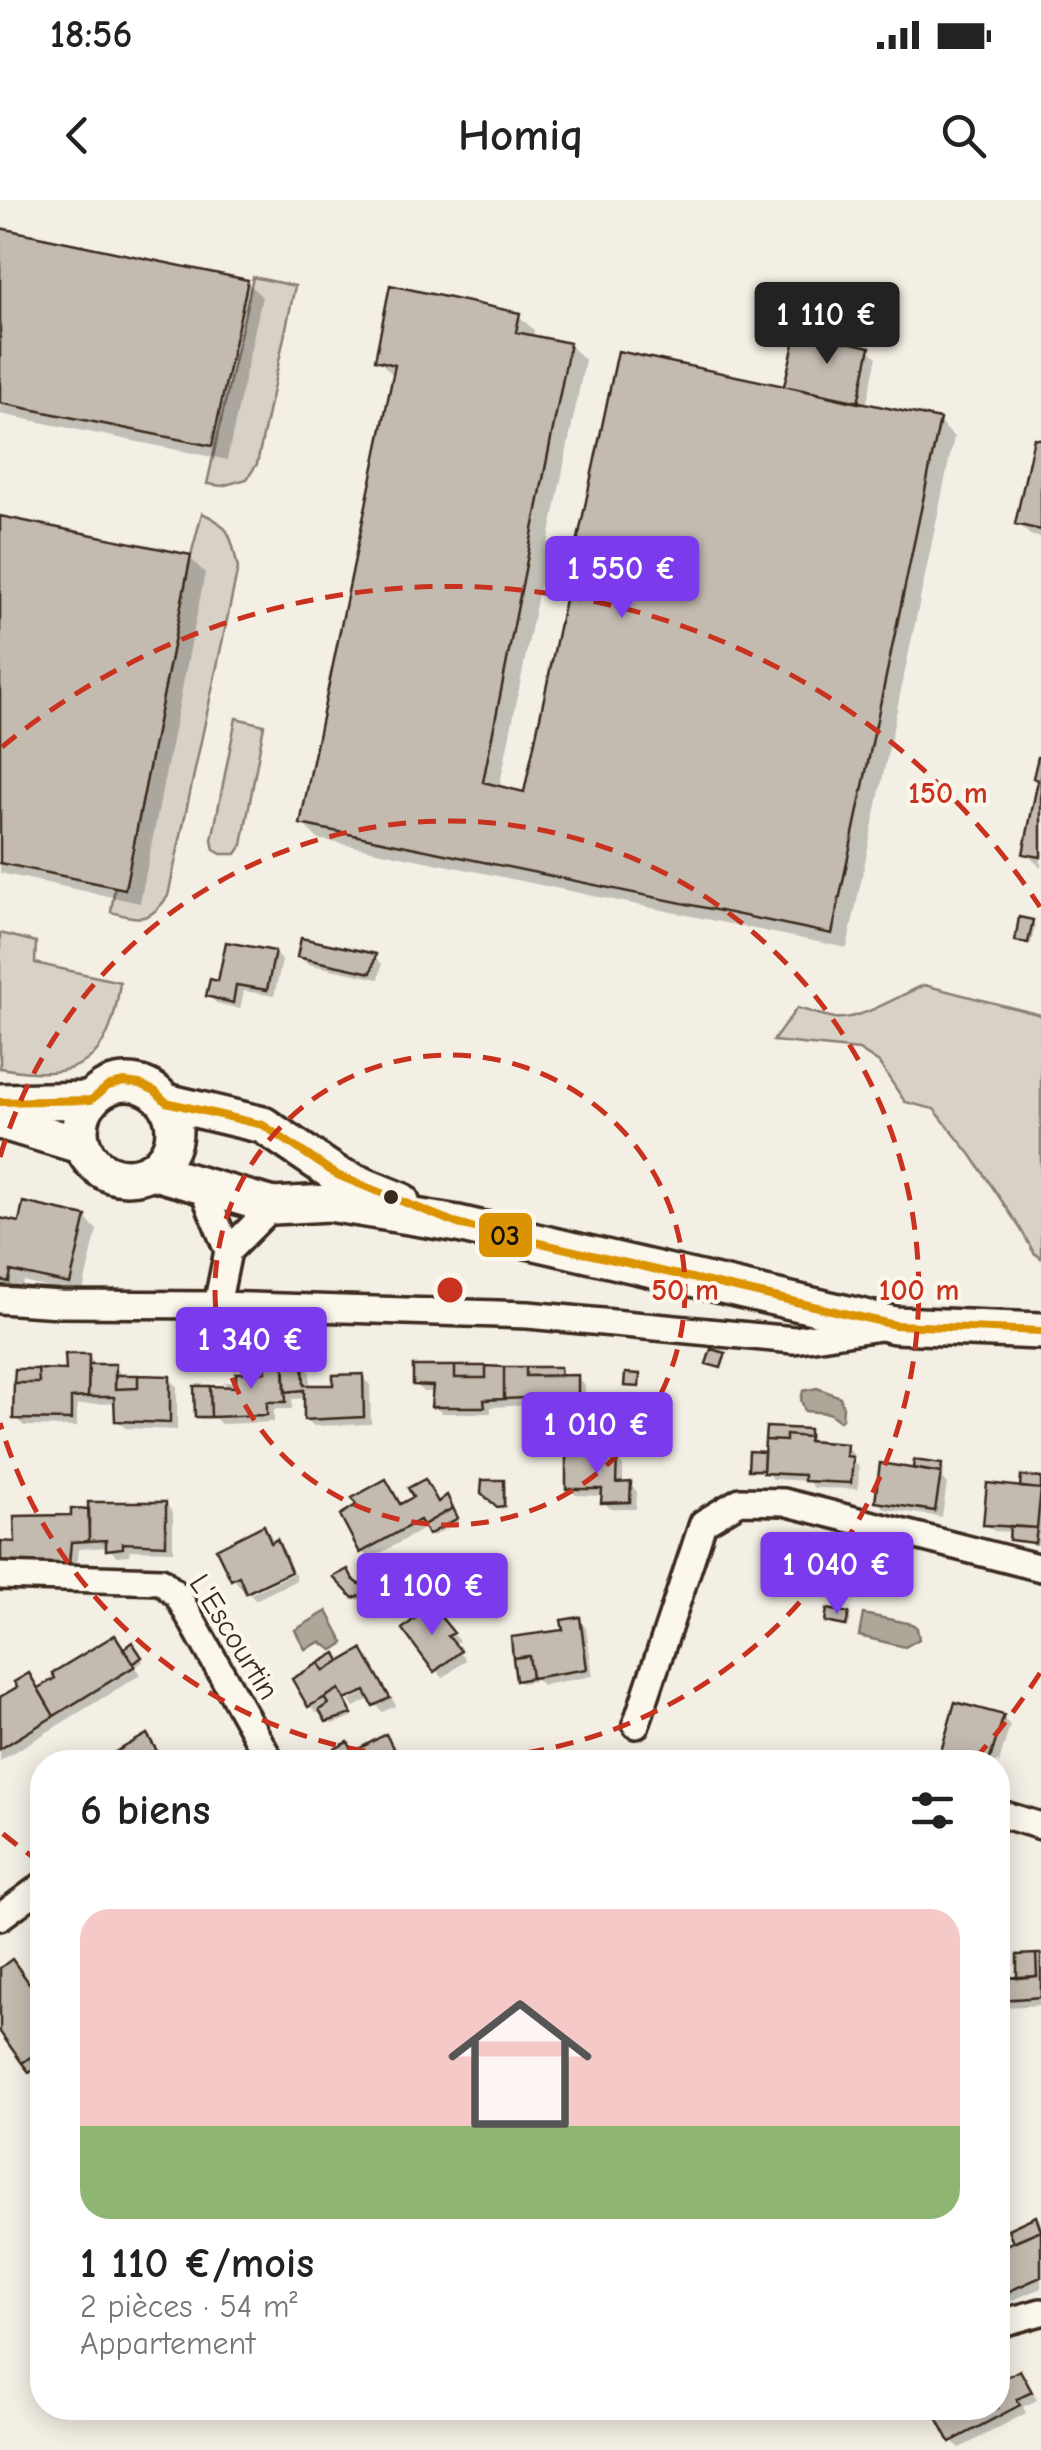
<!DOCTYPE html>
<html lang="fr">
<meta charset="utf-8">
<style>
body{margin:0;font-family:"Comic Neue",sans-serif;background:#f6f6f6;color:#222;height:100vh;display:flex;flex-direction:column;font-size:38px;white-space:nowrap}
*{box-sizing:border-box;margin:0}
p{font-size:32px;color:#767676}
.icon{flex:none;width:55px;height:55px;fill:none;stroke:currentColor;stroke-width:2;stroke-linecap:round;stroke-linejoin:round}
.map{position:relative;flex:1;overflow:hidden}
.side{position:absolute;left:30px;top:1550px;width:980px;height:670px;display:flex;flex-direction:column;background:#fff;border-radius:40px;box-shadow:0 5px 25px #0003}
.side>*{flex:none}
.price{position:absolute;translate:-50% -85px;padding:0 22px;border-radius:10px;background:#7c3aed;color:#fff;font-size:32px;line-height:65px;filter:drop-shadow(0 2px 5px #0008)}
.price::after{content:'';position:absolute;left:50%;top:60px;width:30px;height:22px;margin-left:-15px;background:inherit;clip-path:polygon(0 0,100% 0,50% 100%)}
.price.active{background:#222;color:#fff}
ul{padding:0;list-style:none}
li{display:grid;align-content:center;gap:20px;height:530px;padding:0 50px}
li+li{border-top:2px solid #e0e0e0}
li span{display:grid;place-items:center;height:310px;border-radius:30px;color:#555}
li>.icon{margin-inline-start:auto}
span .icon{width:180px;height:180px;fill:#fffc;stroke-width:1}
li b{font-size:42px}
h2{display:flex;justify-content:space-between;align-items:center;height:120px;padding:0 50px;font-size:42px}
.status{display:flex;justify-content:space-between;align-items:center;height:70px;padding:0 50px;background:#fff;direction:ltr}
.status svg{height:28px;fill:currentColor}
header{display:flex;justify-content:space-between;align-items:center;height:130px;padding:0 50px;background:#fff;font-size:45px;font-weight:700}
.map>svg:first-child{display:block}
.green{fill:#d8d1c6;stroke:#8a7e72;stroke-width:2.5}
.water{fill:#afa69a;stroke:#817468;stroke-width:2.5}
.shadow{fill:#0003}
.building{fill:#c3bbb0;stroke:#3b2a1e;stroke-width:2.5}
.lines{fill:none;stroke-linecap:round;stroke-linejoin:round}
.street-casing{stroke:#3b2a1e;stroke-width:32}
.secondary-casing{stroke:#3b2a1e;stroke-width:42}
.street{stroke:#fbf7ec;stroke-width:25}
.secondary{stroke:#fbf7ec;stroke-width:35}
.bus-1-casing{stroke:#fbf7ec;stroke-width:15}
.bus-1{stroke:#db9304;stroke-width:8}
.ring{fill:none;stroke:#c8321e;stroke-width:5;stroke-dasharray:18 12}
.bus-dot{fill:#3b2a1e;stroke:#fbf7ec;stroke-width:4}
.labels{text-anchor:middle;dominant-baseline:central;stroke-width:8;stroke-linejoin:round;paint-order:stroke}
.street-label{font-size:30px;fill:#3b2a1e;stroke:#fbf7ec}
.centre{fill:#c8321e;stroke:#fbf7ec;stroke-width:5}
.ring-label{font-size:30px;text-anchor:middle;font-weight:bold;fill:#c8321e;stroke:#fbf7ec;stroke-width:8;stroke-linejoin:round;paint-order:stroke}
.line-badge{stroke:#fbf7ec;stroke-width:4}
.pale-badge-label{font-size:28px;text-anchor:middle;font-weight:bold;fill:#111}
</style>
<div class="status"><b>18:56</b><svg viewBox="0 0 49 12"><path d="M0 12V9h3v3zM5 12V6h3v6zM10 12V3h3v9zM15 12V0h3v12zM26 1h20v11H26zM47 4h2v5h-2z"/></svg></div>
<header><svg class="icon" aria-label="back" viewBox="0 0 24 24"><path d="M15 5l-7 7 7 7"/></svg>Homiq<svg class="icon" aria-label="search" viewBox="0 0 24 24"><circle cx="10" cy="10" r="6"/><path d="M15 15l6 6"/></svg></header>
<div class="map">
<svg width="1041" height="2250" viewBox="0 0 1041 2250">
<rect width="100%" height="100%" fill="#f3efe4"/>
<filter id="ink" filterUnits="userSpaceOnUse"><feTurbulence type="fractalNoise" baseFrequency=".01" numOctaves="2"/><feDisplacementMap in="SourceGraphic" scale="20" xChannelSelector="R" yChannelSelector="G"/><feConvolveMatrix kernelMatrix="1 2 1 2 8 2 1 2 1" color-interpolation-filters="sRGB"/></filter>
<g filter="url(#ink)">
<path class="green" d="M 253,77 L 295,86 L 257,264 L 247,279 L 222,286 L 207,284 Z
M 202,313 C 232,326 231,338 238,368 L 168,696 C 149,723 140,720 111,712 L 115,686 L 125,688 L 191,355 Z
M 236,518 L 264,525 L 242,645 L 236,654 L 221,654 L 214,650 L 212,640 Z
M 0,733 L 36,742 L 35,763 L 120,782 C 110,864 79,882 0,868 Z
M 924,785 L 1041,815 L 1041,1058 L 1034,1053 L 1020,1028 L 971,955 L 934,909 L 905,902 L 879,863 L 859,850 L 773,841 L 797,808 C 809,811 822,816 835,818 C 860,821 900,795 924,785 Z"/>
<path class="water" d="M 817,1188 L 840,1197 L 843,1207 L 842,1219 L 840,1221 L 829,1213 L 805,1211 L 801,1200 L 803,1191 Z
M 327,1411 L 344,1443 L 333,1450 L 320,1442 L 305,1449 L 295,1430 Z
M 863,1414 L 912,1424 L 917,1428 L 919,1439 L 905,1447 L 859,1436 Z"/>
<path class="shadow" d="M 0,30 L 247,82 L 262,97 L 227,260 L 0,214 Z
M 518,115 L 534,130 L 532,138 L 569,145 L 585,160 L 499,589 L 526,595 L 792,191 L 869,150 L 877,157 L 866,206 L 939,222 L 954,237 L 847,748 L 318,639 L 303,624 L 393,175 L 378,159 Z
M 1041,242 L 1041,338 L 1030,335 L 1018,323 Z
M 0,319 L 189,357 L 205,373 L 140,703 L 0,673 Z
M 1041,559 L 1041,668 L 1026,653 L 1040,583 L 1035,578 Z
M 1032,722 L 1035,725 L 1031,744 L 1021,743 L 1017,740 Z
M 274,753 L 282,761 L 274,796 L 244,791 L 240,809 L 216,803 L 209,795 L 220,783 Z
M 300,757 L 375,757 L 382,764 L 379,779 L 307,764 Z
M 85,1018 L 97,1030 L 82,1095 L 23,1081 L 20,1093 L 0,1088 L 0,1020 L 21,1025 Z
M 88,1157 L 96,1165 L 115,1167 L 122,1175 L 122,1177 L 169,1178 L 177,1186 L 177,1230 L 125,1228 L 118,1220 L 117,1203 L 77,1205 L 77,1227 L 24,1226 L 16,1218 Z
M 283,1160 L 287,1164 L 302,1164 L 310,1171 L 310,1188 L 336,1188 L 362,1177 L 370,1185 L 371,1224 L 314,1226 L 306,1219 L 306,1198 L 292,1199 L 292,1209 L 274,1209 L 274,1222 L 221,1224 L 216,1219 L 200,1219 L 197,1216 L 228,1189 L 224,1182 L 239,1182 L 268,1175 Z
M 559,1170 L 563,1178 L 577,1178 L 585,1185 L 585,1222 L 554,1222 L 554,1233 L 531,1233 L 527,1230 L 531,1218 L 527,1214 L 528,1205 L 491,1207 L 491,1213 L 442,1213 L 434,1206 L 435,1192 L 423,1192 L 416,1184 Z
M 808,1231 L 811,1234 L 811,1242 L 846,1246 L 853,1254 L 853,1261 L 859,1267 L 858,1289 L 814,1288 L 808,1281 L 773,1279 L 766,1272 L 754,1272 L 750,1269 L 763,1255 L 767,1258 Z
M 616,1259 L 623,1266 L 623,1285 L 630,1284 L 637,1292 L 636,1309 L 611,1309 L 603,1302 L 604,1296 L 576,1295 L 568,1288 Z
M 941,1266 L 944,1269 L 943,1279 L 947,1283 L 942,1317 L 885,1309 L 877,1301 L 922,1273 L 916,1267 Z
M 1041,1280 L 1041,1334 L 1039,1334 L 1038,1345 L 1015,1342 L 1011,1339 L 1012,1332 L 994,1331 L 986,1324 L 1022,1289 Z
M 386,1282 L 393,1289 L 402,1306 L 416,1298 L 425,1282 L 432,1289 L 440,1304 L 447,1298 L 454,1306 L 459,1322 L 433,1336 L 427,1327 L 370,1359 L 362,1352 Z
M 503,1282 L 506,1286 L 506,1308 L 502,1309 L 484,1292 Z
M 165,1304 L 173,1312 L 173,1351 L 130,1350 L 129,1355 L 116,1356 L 108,1347 L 78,1349 L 76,1371 L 11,1370 L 3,1362 L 73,1318 Z
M 264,1328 L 271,1336 L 274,1344 L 277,1343 L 284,1350 L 292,1369 L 248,1390 L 248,1392 L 245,1384 L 240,1386 L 233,1378 Z
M 294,1373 L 297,1380 L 255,1400 L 250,1394 Z
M 337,1377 L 355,1384 L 377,1385 L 382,1392 L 358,1400 Z
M 438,1416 L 459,1441 L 454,1445 L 466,1460 L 443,1478 L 436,1470 Z
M 847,1416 L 851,1419 L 848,1428 L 830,1424 L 827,1421 Z
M 579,1420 L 586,1428 L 593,1476 L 542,1485 L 533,1476 L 534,1481 L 521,1483 L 518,1480 Z
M 114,1438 L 125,1450 L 135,1448 L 143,1461 L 136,1467 L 140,1475 L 0,1561 L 0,1500 L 21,1488 L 28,1476 L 40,1490 Z
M 362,1452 L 370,1459 L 396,1506 L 382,1512 L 372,1498 L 354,1507 L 349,1501 L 377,1487 L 344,1496 L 353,1517 L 332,1524 L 322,1511 L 317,1513 L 310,1506 L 295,1480 L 338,1460 L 341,1464 Z
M 957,1505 L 1002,1517 L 1010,1525 L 998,1566 L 998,1562 L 940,1562 Z
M 385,1538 L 393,1545 L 401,1562 L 320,1562 L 319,1561 L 347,1545 L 356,1553 Z
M 149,1540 L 158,1555 L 145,1562 L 113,1562 L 111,1558 Z
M 1041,1757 L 1041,1805 L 1007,1807 L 1006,1815 L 998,1815 L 998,1781 L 1020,1780 Z
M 12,1762 L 42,1800 L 42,1868 L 34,1874 L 0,1831 L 0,1771 Z
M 1036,2019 L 1041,2028 L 1041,2088 L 1008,2102 L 998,2088 L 998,2051 L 1016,2043 Z
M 1019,2173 L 1027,2181 L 1037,2200 L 1023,2207 L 1026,2213 L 960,2248 L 952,2241 L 935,2208 L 998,2208 L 998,2177 L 1001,2175 L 1006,2180 Z"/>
<path class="building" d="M 0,28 L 248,80 L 212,246 L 0,203 Z
M 390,85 L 520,113 L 516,132 L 570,143 L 483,582 L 524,592 L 618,151 L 940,219 L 832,734 L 300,624 L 395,165 L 375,160 Z
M 797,131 L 870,147 L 858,203 L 784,186 Z
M 1034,238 L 1041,239 L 1041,330 L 1015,324 Z
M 0,316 L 191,355 L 125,689 L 0,663 Z
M 1038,557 L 1041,557 L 1041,657 L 1023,654 L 1038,580 L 1033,578 Z
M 1019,717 L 1033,720 L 1028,743 L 1015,741 Z
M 301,738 L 376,754 L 371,773 L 297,757 Z
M 226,742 L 275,751 L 267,790 L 236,785 L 233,803 L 206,796 L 210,779 L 218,781 Z
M 23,1002 L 86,1016 L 70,1084 L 11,1071 L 9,1082 L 0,1080 L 0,1018 L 19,1022 Z
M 711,1149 L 726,1153 L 721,1168 L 706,1164 Z
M 65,1154 L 89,1154 L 88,1197 L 71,1198 L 71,1220 L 13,1219 L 14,1183 L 39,1183 L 38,1169 L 66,1170 Z
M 265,1158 L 284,1158 L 286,1202 L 267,1202 L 267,1215 L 211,1217 L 210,1186 L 236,1187 L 236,1173 L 266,1172 Z
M 303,1161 L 304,1185 L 333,1185 L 333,1175 L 363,1174 L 364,1217 L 304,1220 L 304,1190 L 285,1192 L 284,1162 Z
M 89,1164 L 116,1164 L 115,1189 L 138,1188 L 138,1175 L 170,1176 L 170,1223 L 115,1221 L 114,1197 L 88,1197 Z
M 413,1166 L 455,1166 L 455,1178 L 486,1178 L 486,1166 L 504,1167 L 504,1199 L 484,1200 L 485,1207 L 431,1207 L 433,1186 L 413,1185 Z
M 455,1166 L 486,1166 L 486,1178 L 455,1178 Z
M 504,1167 L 526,1167 L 526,1176 L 578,1175 L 578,1215 L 525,1215 L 526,1198 L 504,1199 Z
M 526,1167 L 560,1167 L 561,1176 L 526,1176 Z
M 15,1169 L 38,1169 L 39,1183 L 14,1183 Z
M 625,1173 L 640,1174 L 639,1187 L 624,1186 Z
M 115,1175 L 138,1175 L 138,1188 L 115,1189 Z
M 194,1186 L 210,1186 L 211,1217 L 195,1217 Z
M 525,1215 L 552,1216 L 552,1231 L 525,1231 Z
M 766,1227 L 809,1229 L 809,1237 L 786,1235 L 786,1241 L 765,1240 Z
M 786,1235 L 809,1237 L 808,1241 L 847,1244 L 846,1256 L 853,1257 L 851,1283 L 804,1281 L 804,1275 L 763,1273 L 765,1240 L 786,1241 Z
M 749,1251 L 764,1252 L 763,1270 L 748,1270 Z
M 566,1255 L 617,1256 L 616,1283 L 631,1282 L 630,1302 L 601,1303 L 602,1289 L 566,1289 Z
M 914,1260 L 942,1264 L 941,1273 L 913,1268 Z
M 880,1263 L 941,1273 L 935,1311 L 875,1302 Z
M 1021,1276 L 1041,1278 L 1041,1289 L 1020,1287 Z
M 386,1279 L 400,1304 L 413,1297 L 408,1288 L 425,1279 L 438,1302 L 447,1295 L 453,1308 L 423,1325 L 420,1320 L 360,1353 L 340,1315 L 356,1305 L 352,1298 Z
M 482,1280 L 504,1280 L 504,1306 L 497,1307 L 481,1293 Z
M 987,1283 L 1041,1289 L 1037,1328 L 983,1325 Z
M 88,1302 L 166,1302 L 166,1345 L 123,1343 L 123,1348 L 106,1350 L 106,1340 L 89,1341 Z
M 71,1308 L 89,1309 L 89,1341 L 71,1342 L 69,1364 L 1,1363 L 1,1341 L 15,1342 L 14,1316 L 71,1315 Z
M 453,1308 L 458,1318 L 428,1335 L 423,1325 Z
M 264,1325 L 271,1343 L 277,1339 L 291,1372 L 246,1393 L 239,1376 L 231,1380 L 216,1349 Z
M 1010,1326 L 1037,1328 L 1035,1343 L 1009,1340 Z
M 348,1369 L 353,1379 L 359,1384 L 378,1382 L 381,1388 L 353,1398 L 333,1377 Z
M 431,1405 L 454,1433 L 448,1436 L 461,1451 L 434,1472 L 402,1429 Z
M 827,1409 L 849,1413 L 846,1426 L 825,1422 Z
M 580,1417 L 587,1469 L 532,1478 L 529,1456 L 513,1458 L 511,1437 L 563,1430 L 561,1420 Z
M 115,1435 L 135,1466 L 54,1516 L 38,1488 L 55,1478 L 52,1473 Z
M 132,1442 L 142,1457 L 133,1464 L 123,1449 Z
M 362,1449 L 390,1498 L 373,1506 L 365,1491 L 345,1500 L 339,1489 L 308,1507 L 292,1479 L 319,1463 L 324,1471 Z
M 336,1453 L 340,1461 L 324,1471 L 319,1463 Z
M 529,1456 L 532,1478 L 516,1481 L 513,1458 Z
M 29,1473 L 54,1516 L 0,1549 L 0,1497 L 17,1487 L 14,1482 Z
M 339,1489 L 352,1514 L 326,1522 L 319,1510 L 328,1504 L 324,1498 Z
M 955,1502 L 1004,1515 L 989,1562 L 938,1562 Z
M 147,1534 L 157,1551 L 138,1562 L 111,1562 L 107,1557 Z
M 386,1534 L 400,1562 L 317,1562 L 315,1559 L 348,1542 L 353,1552 Z
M 1036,1754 L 1041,1754 L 1041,1797 L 1000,1800 L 1000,1808 L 998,1808 L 998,1778 L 1037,1776 Z
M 1036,1754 L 1037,1776 L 1017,1778 L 1017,1755 Z
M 12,1759 L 42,1801 L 42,1849 L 22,1863 L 0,1832 L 0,1768 Z
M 42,1849 L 42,1863 L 29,1872 L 22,1863 Z
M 1036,2016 L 1041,2030 L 1013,2042 L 1008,2029 Z
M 1041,2030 L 1041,2077 L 998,2096 L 998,2048 Z
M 1020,2170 L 1032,2192 L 1017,2199 L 1020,2205 L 950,2242 L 932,2208 L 998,2208 L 998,2174 L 1002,2172 L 1005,2178 Z"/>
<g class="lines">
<g class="street-casing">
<path id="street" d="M 202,987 L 228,1051 L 217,1105
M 228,1051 L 273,1006
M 0,1100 L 60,1104 L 217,1105 L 528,1115 L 794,1140 L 880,1127
M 0,1376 L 161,1381 L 178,1396 L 271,1562
M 636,1525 L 703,1323 L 740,1301 L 784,1302 L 1041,1368
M 998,1613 L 1041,1626
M 0,1717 L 42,1686
M 998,2124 L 1041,2112"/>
</g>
<g class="secondary-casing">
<path id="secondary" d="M80 930a47 47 0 1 1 94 0a47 47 0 1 1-94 0Z
M 0,902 L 91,900
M 166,902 L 263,925 L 337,975 L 401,1001
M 0,921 L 83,946
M 151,971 L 273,1006 L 329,1003 L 458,1024 L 895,1125 L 1041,1131"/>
</g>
<use href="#street" class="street"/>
<use href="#secondary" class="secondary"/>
<g class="bus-1-casing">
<path id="bus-1" d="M 0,902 L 91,900 L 108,886 L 124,882 L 140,884 L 155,891 L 166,902 L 263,925 L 337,975 L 458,1024 L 895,1125 L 1041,1131"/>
</g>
<use href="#bus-1" class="bus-1"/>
</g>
</g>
<g class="ring">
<circle cx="450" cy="1090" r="235"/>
<path d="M0 957A469 469 0 1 1 0 1223"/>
<path d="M1040 1473A704 704 0 0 1 973 1561M41 1663A704 704 0 0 1 2 1633M2 547A704 704 0 0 1 1040 707"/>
</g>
<circle class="bus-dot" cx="391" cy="997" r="9"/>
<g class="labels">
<g class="street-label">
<text transform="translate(234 1437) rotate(58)">L'Escourtin</text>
</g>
</g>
<circle cx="450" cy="1090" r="15" class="centre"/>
<g class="ring-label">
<text x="948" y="603">150 m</text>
<text x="685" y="1100">50 m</text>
<text x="919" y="1100">100 m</text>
</g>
<rect class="line-badge" x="477" y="1011" width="57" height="48" rx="10" fill="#db9304"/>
<g class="pale-badge-label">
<text x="505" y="1045">03</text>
</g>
</svg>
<b class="price active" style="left:827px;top:167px">1 110 €</b>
<b class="price" style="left:622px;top:421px">1 550 €</b>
<b class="price" style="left:251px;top:1192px">1 340 €</b>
<b class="price" style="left:597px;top:1277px">1 010 €</b>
<b class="price" style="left:837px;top:1417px">1 040 €</b>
<b class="price" style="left:432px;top:1438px">1 100 €</b>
<section class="side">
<h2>6 biens<svg class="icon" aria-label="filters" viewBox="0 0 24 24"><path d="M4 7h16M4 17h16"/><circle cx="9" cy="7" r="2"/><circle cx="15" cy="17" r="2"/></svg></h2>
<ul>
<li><span style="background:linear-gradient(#f6c9c9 70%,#8fb573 0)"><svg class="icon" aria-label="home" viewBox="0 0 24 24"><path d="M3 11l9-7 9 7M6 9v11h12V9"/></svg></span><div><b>1 110 €/mois</b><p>2 pièces · 54 m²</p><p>Appartement</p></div></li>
</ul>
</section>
</div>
